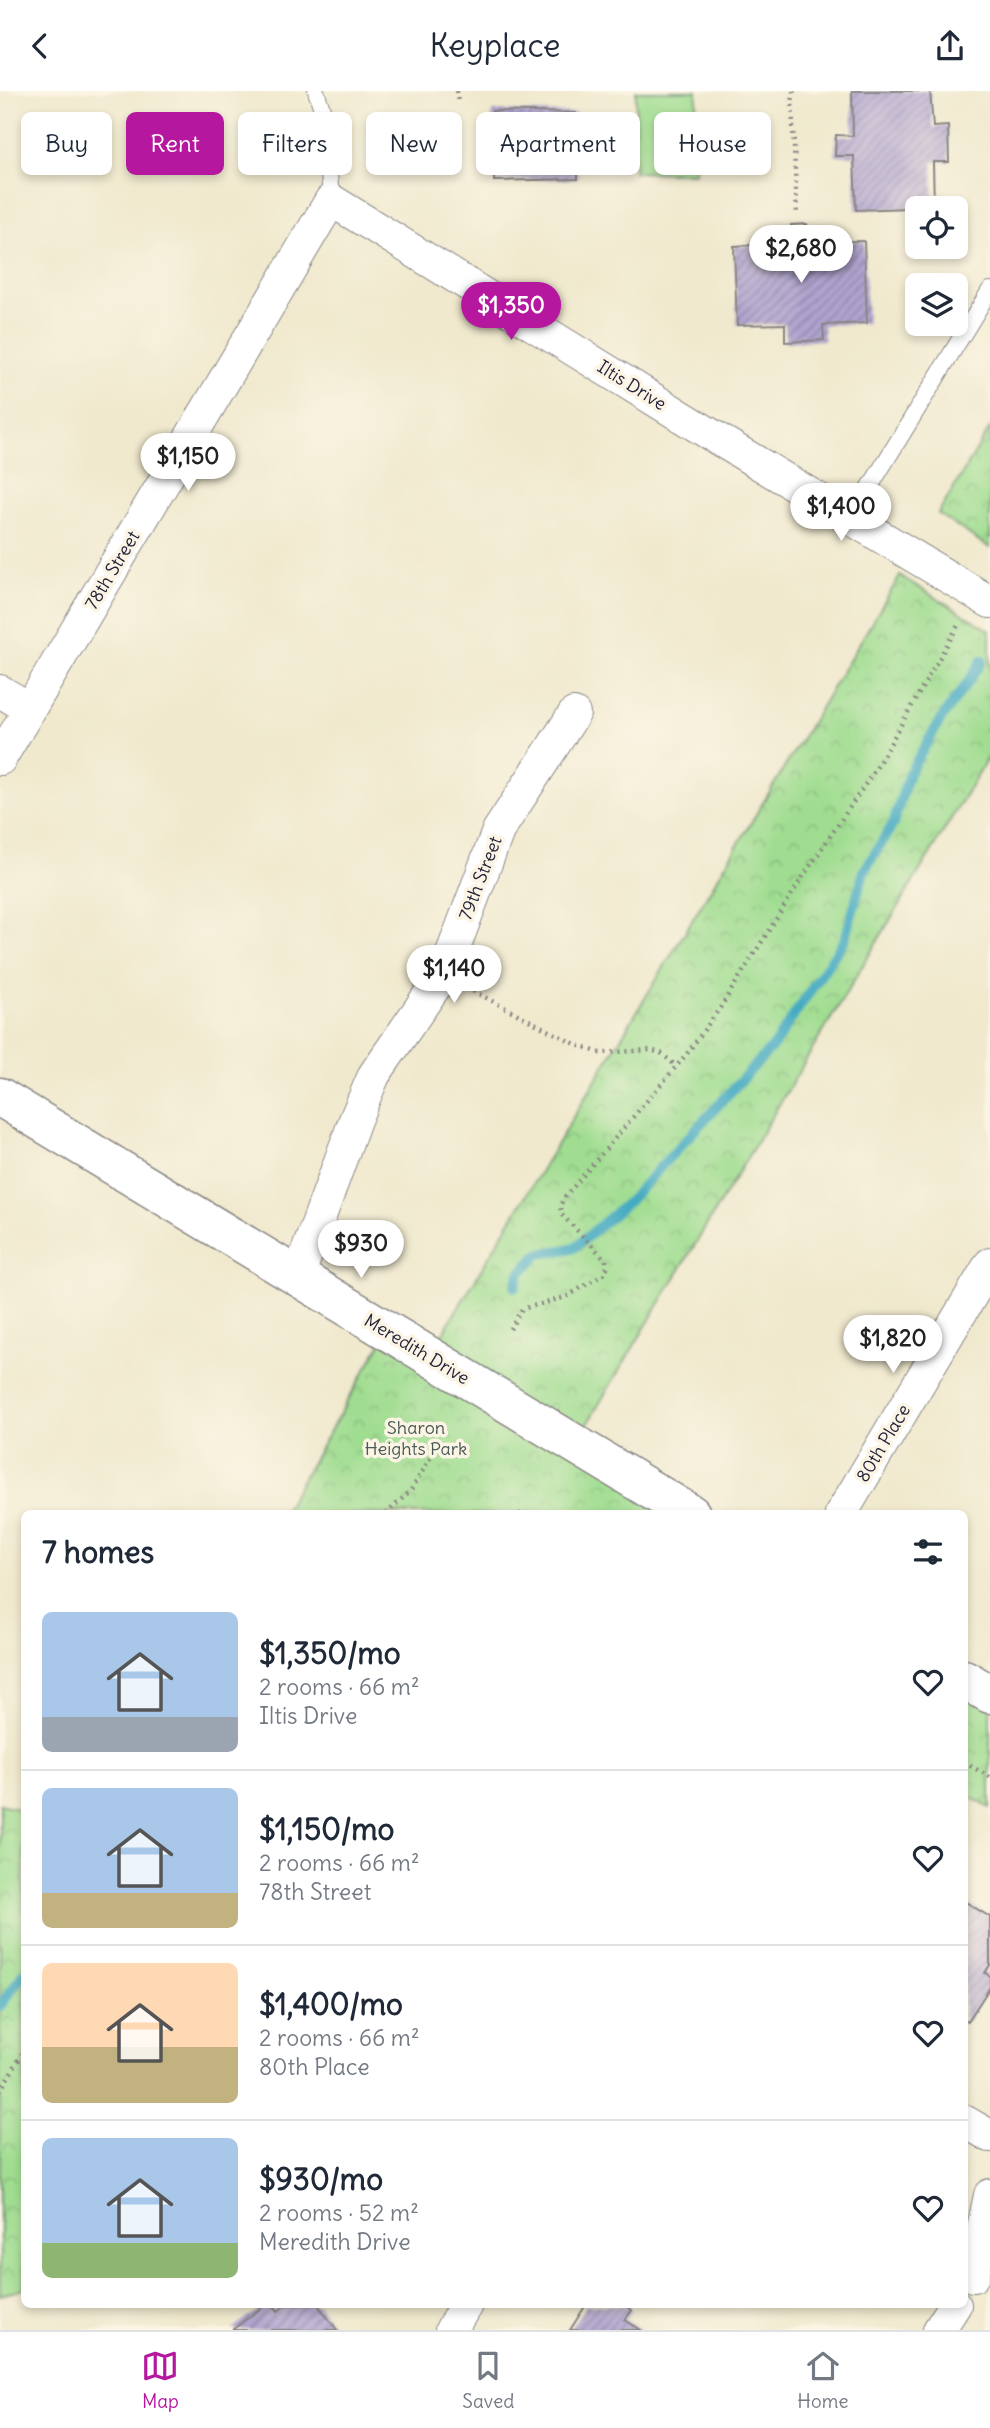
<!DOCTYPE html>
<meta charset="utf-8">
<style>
body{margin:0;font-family:Delius,sans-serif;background:#f2f2f3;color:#1f2937;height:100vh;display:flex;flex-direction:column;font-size:26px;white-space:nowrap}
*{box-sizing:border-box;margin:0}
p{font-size:23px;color:#747a83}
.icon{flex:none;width:38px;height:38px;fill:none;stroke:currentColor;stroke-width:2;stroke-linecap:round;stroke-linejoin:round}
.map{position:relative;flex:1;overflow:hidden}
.sheet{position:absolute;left:21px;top:1419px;width:947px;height:798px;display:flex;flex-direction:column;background:#fff;border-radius:10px;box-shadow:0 4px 10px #0003}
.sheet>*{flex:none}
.guide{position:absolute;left:21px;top:21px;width:948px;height:63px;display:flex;gap:14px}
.tools{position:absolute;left:905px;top:105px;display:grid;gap:14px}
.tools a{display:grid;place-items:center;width:63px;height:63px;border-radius:10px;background:#fff;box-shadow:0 4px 10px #0003;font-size:35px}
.price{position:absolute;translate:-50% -60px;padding:0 16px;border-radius:24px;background:#fff;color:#222;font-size:23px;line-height:46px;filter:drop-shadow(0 2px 4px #0008)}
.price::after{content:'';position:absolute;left:50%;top:42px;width:21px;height:16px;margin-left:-10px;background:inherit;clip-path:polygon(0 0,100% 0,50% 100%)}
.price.current{background:#b5179e;color:#fff}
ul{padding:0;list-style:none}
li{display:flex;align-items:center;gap:21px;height:175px;padding:0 21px}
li+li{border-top:2px solid #e0e1e3}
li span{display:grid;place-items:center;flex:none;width:196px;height:140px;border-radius:10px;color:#555}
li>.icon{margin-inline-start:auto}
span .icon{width:84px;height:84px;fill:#fffc;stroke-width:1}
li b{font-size:30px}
h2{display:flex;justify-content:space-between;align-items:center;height:84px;padding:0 21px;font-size:30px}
.pill{padding:0 24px;border-radius:10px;background:#fff;box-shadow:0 4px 10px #0003;font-size:24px;line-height:63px}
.pill.current{background:#b5179e;color:#fff}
header{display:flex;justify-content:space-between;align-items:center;height:91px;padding:0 21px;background:#fff;font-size:32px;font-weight:600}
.tabs{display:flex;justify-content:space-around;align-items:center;height:98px;border-top:2px solid #e0e1e3;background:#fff;font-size:19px;color:#747a83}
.tabs a{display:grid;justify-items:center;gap:4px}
.tabs .current{color:#b5179e}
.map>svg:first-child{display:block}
.park{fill:url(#park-crowns);stroke:#618066;stroke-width:2}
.pitch{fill:#a0dd91;stroke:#618066;stroke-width:2}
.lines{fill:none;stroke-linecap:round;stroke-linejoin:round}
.stream{stroke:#41a9c1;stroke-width:10}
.building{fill:url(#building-hatch)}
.service-casing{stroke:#898684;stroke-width:18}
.minor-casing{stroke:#898684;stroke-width:34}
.secondary-casing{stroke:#898684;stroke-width:41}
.path{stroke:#898684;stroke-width:4.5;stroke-dasharray:2 5;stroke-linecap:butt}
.service{stroke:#fff;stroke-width:16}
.minor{stroke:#fff;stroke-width:32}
.secondary{stroke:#fff;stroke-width:38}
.labels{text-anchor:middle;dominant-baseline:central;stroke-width:7;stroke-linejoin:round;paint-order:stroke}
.street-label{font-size:18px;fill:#22223b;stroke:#fcf5e5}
.park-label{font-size:18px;fill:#485a55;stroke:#fcf5e5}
</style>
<header><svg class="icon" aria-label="back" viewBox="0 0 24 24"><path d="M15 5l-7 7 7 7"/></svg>Keyplace<svg class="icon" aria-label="share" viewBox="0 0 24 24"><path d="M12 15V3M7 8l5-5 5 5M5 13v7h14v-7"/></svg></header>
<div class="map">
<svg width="990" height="2239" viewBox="0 0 990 2239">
<defs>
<pattern id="park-crowns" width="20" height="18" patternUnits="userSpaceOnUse" patternTransform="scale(1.75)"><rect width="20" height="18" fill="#a0dd91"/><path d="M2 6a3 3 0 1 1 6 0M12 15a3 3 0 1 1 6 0" fill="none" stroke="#8abd7e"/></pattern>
<pattern id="building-hatch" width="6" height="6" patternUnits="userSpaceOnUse" patternTransform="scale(1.75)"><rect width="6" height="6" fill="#b0a4cf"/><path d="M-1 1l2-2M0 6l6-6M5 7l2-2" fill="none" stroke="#8f85a9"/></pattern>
</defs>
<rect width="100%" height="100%" fill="#fcf5e5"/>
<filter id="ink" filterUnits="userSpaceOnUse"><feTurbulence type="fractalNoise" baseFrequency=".0143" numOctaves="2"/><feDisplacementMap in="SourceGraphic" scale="14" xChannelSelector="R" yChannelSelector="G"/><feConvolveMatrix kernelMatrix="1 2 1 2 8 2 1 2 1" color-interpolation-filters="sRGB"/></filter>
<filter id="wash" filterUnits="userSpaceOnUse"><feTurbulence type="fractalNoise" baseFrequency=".00686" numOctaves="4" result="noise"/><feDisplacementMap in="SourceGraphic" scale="28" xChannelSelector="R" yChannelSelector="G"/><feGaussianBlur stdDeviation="1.57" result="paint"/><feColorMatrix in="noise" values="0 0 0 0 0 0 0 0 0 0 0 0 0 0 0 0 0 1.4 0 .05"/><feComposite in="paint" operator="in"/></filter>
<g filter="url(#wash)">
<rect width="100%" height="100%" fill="#f0e9ce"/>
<path class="park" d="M 990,337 L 990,457 L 938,423 Z
M 900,485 L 990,539 L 990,663 L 575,1353 L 691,1423 L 282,1423 L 388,1240 L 429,1265 Z
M 964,1588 L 990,1603 L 990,1717 L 964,1703 Z
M 0,1713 L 24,1719 L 24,2198 L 0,2204 Z"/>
<path class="pitch" d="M 636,0 L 697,0 L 695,82 L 634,81 Z"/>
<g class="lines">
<path class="stream" d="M 515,1196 L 520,1182 L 539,1163 L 574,1157 L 628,1111 L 774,954 L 845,848 L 864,780 L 893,733 L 909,682 L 943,625 L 969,590 L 982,569
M 0,1915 L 24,1882"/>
</g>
<g id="blocks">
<path class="building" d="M 852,0 L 930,0 L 933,36 L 948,35 L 949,71 L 933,71 L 934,116 L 856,119 L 854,65 L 835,65 L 836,44 L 853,45 Z
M 492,20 L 576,22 L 578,88 L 494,90 Z
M 807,133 L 807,151 L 864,150 L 867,232 L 823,234 L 824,249 L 785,251 L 785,233 L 737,234 L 734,155 L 792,152 L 791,134 Z
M 964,1810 L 990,1826 L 990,1874 L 985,1882 L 990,1885 L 990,1896 L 968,1930 L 964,1928 Z
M 265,2214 L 273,2214 L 278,2220 L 286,2214 L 318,2214 L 337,2239 L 232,2239 Z
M 586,2214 L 624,2214 L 632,2219 L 625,2229 L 641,2239 L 570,2239 Z"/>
</g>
</g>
<g filter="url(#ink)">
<use href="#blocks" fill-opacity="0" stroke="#898684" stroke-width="2"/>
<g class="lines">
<g class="service-casing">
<path id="service" d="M 316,0 L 325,27 L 331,109
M 851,427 L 990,199"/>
</g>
<g class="minor-casing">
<path id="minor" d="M 0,600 L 30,618
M 0,668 L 331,109 L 718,348 L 990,511
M 298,1186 L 355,1029 L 374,984 L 445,881 L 498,740 L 574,623
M 841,1423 L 990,1173
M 964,2030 L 990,2045
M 973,2185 L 990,2104
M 451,2239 L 466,2214
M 939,2239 L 955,2214"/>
</g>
<g class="secondary-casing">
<path id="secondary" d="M 0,1006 L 691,1423
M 964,1588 L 990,1603"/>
</g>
<path class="path" d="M 457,0 L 458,13
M 794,0 L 792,11 L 797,125
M 473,900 L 577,954 L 600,962 L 650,959 L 661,962 L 676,975
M 510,1238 L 522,1218 L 566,1206 L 604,1183 L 607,1176 L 606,1169 L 562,1124 L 560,1115 L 564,1107 L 686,964 L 720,917 L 804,784 L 875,679 L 960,531
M 386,1423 L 411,1399 L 434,1361
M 519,1423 L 545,1421 L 549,1423
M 964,1671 L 990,1686
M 0,2000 L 24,1960"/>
<use href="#service" class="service"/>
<use href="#minor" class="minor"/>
<use href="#secondary" class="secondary"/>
</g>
</g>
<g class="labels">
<g class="street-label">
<text transform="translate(632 294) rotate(32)">Iltis Drive</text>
<text transform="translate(112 479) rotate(-59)">78th Street</text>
<text transform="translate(480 787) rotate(-69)">79th Street</text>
<text transform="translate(417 1258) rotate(31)">Meredith Drive</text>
<text transform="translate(883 1352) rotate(-59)">80th Place</text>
</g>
<g class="park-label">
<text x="416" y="1336">Sharon<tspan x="416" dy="21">Heights Park</tspan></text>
</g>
</g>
</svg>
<div class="tools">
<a><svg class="icon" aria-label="locate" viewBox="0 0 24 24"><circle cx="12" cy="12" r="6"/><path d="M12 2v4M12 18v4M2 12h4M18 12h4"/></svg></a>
<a><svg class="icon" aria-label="layers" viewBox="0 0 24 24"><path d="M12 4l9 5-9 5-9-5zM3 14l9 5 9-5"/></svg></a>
</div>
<b class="price" style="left:801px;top:194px">$2,680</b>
<b class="price current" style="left:511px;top:251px">$1,350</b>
<b class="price" style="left:188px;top:402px">$1,150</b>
<b class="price" style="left:841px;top:452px">$1,400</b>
<b class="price" style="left:454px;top:914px">$1,140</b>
<b class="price" style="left:361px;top:1189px">$930</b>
<b class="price" style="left:893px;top:1284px">$1,820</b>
<div class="guide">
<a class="pill">Buy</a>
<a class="pill current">Rent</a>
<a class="pill">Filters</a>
<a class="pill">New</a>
<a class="pill">Apartment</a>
<a class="pill">House</a>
</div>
<section class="sheet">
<h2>7 homes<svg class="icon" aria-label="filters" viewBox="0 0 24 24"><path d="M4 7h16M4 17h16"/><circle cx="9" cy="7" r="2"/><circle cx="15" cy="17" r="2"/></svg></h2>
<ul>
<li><span style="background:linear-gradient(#a9c7e8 75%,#9aa5b1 0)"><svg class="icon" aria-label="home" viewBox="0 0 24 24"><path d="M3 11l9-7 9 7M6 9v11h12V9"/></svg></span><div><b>$1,350/mo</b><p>2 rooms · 66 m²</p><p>Iltis Drive</p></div><svg class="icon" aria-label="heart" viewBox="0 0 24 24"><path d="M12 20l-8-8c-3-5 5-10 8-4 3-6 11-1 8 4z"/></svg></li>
<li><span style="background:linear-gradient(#a9c7e8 75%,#c2b280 0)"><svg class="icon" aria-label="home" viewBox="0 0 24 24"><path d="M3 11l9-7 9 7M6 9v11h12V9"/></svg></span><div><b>$1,150/mo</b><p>2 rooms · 66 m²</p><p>78th Street</p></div><svg class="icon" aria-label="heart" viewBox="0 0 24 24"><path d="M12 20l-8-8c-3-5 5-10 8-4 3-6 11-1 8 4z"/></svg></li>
<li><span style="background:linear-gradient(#ffd9b3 60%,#c2b280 0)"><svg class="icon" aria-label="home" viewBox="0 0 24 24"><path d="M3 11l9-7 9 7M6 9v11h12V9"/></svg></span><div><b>$1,400/mo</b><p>2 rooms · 66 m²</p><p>80th Place</p></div><svg class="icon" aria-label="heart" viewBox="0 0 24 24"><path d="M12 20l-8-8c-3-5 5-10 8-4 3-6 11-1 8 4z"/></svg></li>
<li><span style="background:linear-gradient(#a9c7e8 75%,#8fb573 0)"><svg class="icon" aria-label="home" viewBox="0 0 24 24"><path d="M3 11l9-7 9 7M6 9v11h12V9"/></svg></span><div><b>$930/mo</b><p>2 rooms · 52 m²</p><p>Meredith Drive</p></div><svg class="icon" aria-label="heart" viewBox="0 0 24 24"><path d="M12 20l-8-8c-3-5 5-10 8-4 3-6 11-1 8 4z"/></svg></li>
</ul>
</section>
</div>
<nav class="tabs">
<a class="current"><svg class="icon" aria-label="map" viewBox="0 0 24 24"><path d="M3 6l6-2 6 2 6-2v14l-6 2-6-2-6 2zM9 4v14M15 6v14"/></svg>Map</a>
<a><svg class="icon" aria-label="saved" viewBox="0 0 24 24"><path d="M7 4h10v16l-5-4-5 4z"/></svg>Saved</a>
<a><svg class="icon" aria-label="home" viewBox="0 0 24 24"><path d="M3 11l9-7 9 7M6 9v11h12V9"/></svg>Home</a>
</nav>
